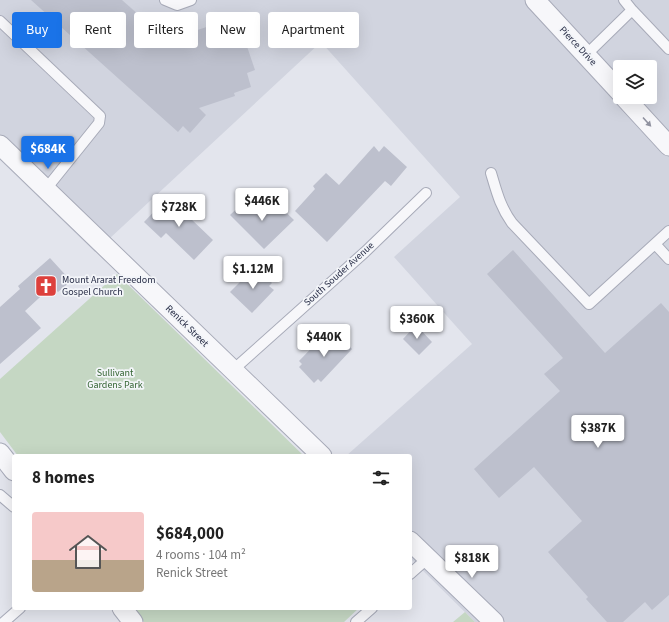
<!DOCTYPE html>
<meta charset="utf-8">
<style>
body{margin:0;font-family:"Source Sans 3",sans-serif;background:#f6f6f6;color:#222;height:100vh;display:flex;flex-direction:column;font-size:15px;white-space:nowrap}
*{box-sizing:border-box;margin:0}
p{font-size:13px;color:#767676}
.icon{flex:none;width:22px;height:22px;fill:none;stroke:currentColor;stroke-width:2;stroke-linecap:round;stroke-linejoin:round}
.map{position:relative;flex:1;overflow:hidden}
.drawer{position:absolute;left:12px;top:454px;width:400px;height:156px;display:flex;flex-direction:column;background:#fff;border-radius:4px;box-shadow:0 4px 16px #0002}
.drawer>*{flex:none}
.banner{position:absolute;left:12px;top:12px;width:400px;height:36px;display:flex;gap:8px}
.tools{position:absolute;left:613px;top:60px;display:grid;gap:8px}
.tools a{display:grid;place-items:center;width:44px;height:44px;border-radius:4px;background:#fff;box-shadow:0 4px 16px #0002;font-size:20px}
.price{position:absolute;translate:-50% -34px;padding:0 9px;border-radius:4px;background:#fff;color:#222;font-size:13px;line-height:26px;filter:drop-shadow(0 1px 2px #0008)}
.price::after{content:'';position:absolute;left:50%;top:24px;width:12px;height:9px;margin-left:-6px;background:inherit;clip-path:polygon(0 0,100% 0,50% 100%)}
.price.current{background:#1a73e8;color:#fff}
ul{padding:0;list-style:none}
li{display:flex;align-items:center;gap:12px;height:100px;padding:0 20px}
li+li{border-top:1px solid #e0e0e0}
li span{display:grid;place-items:center;flex:none;width:112px;height:80px;border-radius:4px;color:#555}
li>.icon{margin-inline-start:auto}
span .icon{width:48px;height:48px;fill:#fffc;stroke-width:1}
li b{font-size:17px}
h2{display:flex;justify-content:space-between;align-items:center;height:48px;padding:0 20px;font-size:17px}
.pill{padding:0 14px;border-radius:4px;background:#fff;box-shadow:0 4px 16px #0002;font-size:14px;line-height:36px}
.pill.current{background:#1a73e8;color:#fff}
.map>svg:first-child{display:block}
.built{fill:#d1d4df;fill-rule:evenodd}
.green{fill:#c5d7c3}
.building{fill:#bdc0cd}
.lines{fill:none;stroke-linecap:round;stroke-linejoin:round}
.lane-casing{stroke:#a7aab8;stroke-width:12}
.street-casing{stroke:#a7aab8;stroke-width:21}
.lane{stroke:#f7f7fa;stroke-width:10}
.street{stroke:#f7f7fa;stroke-width:19}
.oneway{fill:#9092a0}
.labels{text-anchor:middle;dominant-baseline:central;stroke-width:3.5;stroke-linejoin:round;paint-order:stroke}
.street-label{font-size:10px;fill:#292e47;stroke:#f3f5f9}
.poi-label{font-size:10px;fill:#292e47;stroke:#f3f5f9;text-anchor:start}
.park-label{font-size:10px;fill:#356534;stroke:#f3f5f9}
</style>
<div class="map">
<svg width="669" height="622" viewBox="0 0 669 622">
<rect width="100%" height="100%" fill="#e3e5ed"/>
<path class="built" d="M 0,0 L 669,0 L 669,622 L 475,622 L 410,558 L 410,456 L 346,456 L 472,344 L 394,257 L 460,197 L 321,42 L 95,252 L 0,160 ZM 620,67 L 650,67 L 650,97 L 620,97 Z"/>
<path class="green" d="M 117,274 L 304,456 L 18,456 L 0,432 L 0,379 Z
M 133,608 L 359,608 L 344,622 L 144,622 Z
M 465,612 L 475,622 L 453,622 Z"/>
<path class="building" d="M 31,0 L 122,0 L 167,40 L 237,17 L 255,70 L 247,73 L 251,87 L 234,93 L 235,96 L 199,108 L 206,115 L 190,133 L 183,126 L 178,132 Z
M 374,146 L 379,152 L 384,146 L 407,167 L 391,186 L 385,181 L 327,242 L 295,211 L 315,189 L 313,186 L 326,173 L 339,185 Z
M 168,197 L 213,240 L 194,260 L 166,233 L 161,238 L 144,222 Z
M 247,199 L 261,213 L 273,200 L 294,220 L 264,249 L 230,215 Z
M 513,250 L 605,353 L 661,303 L 669,312 L 669,595 L 652,610 L 645,602 L 623,622 L 607,622 L 586,599 L 588,597 L 548,552 L 582,521 L 534,467 L 499,498 L 474,469 L 560,391 L 544,374 L 563,358 L 487,274 Z
M 50,258 L 71,281 L 58,292 L 52,286 L 25,311 L 41,328 L 0,364 L 0,307 L 20,289 L 18,286 Z
M 255,267 L 272,283 L 269,286 L 274,290 L 252,313 L 230,292 Z
M 416,325 L 432,342 L 419,355 L 403,339 Z
M 326,333 L 334,342 L 339,337 L 352,349 L 321,382 L 318,379 L 314,383 L 299,367 L 302,364 L 299,361 Z"/>
<g class="lines">
<g class="lane-casing">
<path id="lane" d="M 165,0 L 177,5 L 191,0
M 624,0 L 632,10
M 0,21 L 100,116 L 99,123 L 46,189
M 586,55 L 632,10 L 669,49
M 491,173 C 497,193 500,206 512,223 L 589,304 L 669,231
M 655,244 L 669,259
M 233,370 L 365,252 L 426,193
M 0,495 L 14,507
M 410,574 L 428,558
M 4,622 L 20,608
M 356,622 L 372,608"/>
</g>
<g class="street-casing">
<path id="street" d="M 535,0 L 620,92
M 624,97 L 669,146
M 0,145 L 322,456
M 0,453 L 14,471
M 410,541 L 494,622
M 122,608 L 133,622"/>
</g>
<use href="#lane" class="lane"/>
<use href="#street" class="street"/>
</g>
<defs><path id="oneway-solid" d="M-6-.8H1V-3.2L6.5 0L1 3.2V.8H-6Z"/></defs>
<use class="oneway" href="#oneway-solid" transform="translate(647 122) rotate(48)"/>
<defs>
<g id="church-square" transform="scale(1.15)"><rect x="-9" y="-9" width="18" height="18" rx="4" fill="#dd403c" stroke="#f3f5f9"/><path d="M-1.2-6h2.4v3.5h3.3v2.4h-3.3V6h-2.4V-.1h-3.3v-2.4h3.3Z" fill="#fff"/></g>
</defs>
<g fill-rule="evenodd">
<use href="#church-square" x="46" y="286"/>
</g>
<g class="labels">
<g class="street-label">
<text transform="translate(578 46) rotate(47)">Pierce Drive</text>
<text transform="translate(339 274) rotate(-42)">South Souder Avenue</text>
<text transform="translate(187 326) rotate(44)">Renick Street</text>
</g>
<g class="poi-label">
<text x="62" y="280">Mount Ararat Freedom<tspan x="62" dy="12">Gospel Church</tspan></text>
</g>
<g class="park-label">
<text x="115" y="373">Sullivant<tspan x="115" dy="12">Gardens Park</tspan></text>
</g>
</g>
</svg>
<div class="tools">
<a><svg class="icon" aria-label="layers" viewBox="0 0 24 24"><path d="M12 4l9 5-9 5-9-5zM3 14l9 5 9-5"/></svg></a>
</div>
<b class="price current" style="left:48px;top:170px">$684K</b>
<b class="price" style="left:262px;top:222px">$446K</b>
<b class="price" style="left:179px;top:228px">$728K</b>
<b class="price" style="left:253px;top:290px">$1.12M</b>
<b class="price" style="left:417px;top:340px">$360K</b>
<b class="price" style="left:324px;top:358px">$440K</b>
<b class="price" style="left:598px;top:449px">$387K</b>
<b class="price" style="left:472px;top:579px">$818K</b>
<div class="banner">
<a class="pill current">Buy</a>
<a class="pill">Rent</a>
<a class="pill">Filters</a>
<a class="pill">New</a>
<a class="pill">Apartment</a>
</div>
<section class="drawer">
<h2>8 homes<svg class="icon" aria-label="filters" viewBox="0 0 24 24"><path d="M4 7h16M4 17h16"/><circle cx="9" cy="7" r="2"/><circle cx="15" cy="17" r="2"/></svg></h2>
<ul>
<li><span style="background:linear-gradient(#f6c9c9 60%,#b9a48a 0)"><svg class="icon" aria-label="home" viewBox="0 0 24 24"><path d="M3 11l9-7 9 7M6 9v11h12V9"/></svg></span><div><b>$684,000</b><p>4 rooms · 104 m²</p><p>Renick Street</p></div></li>
</ul>
</section>
</div>
